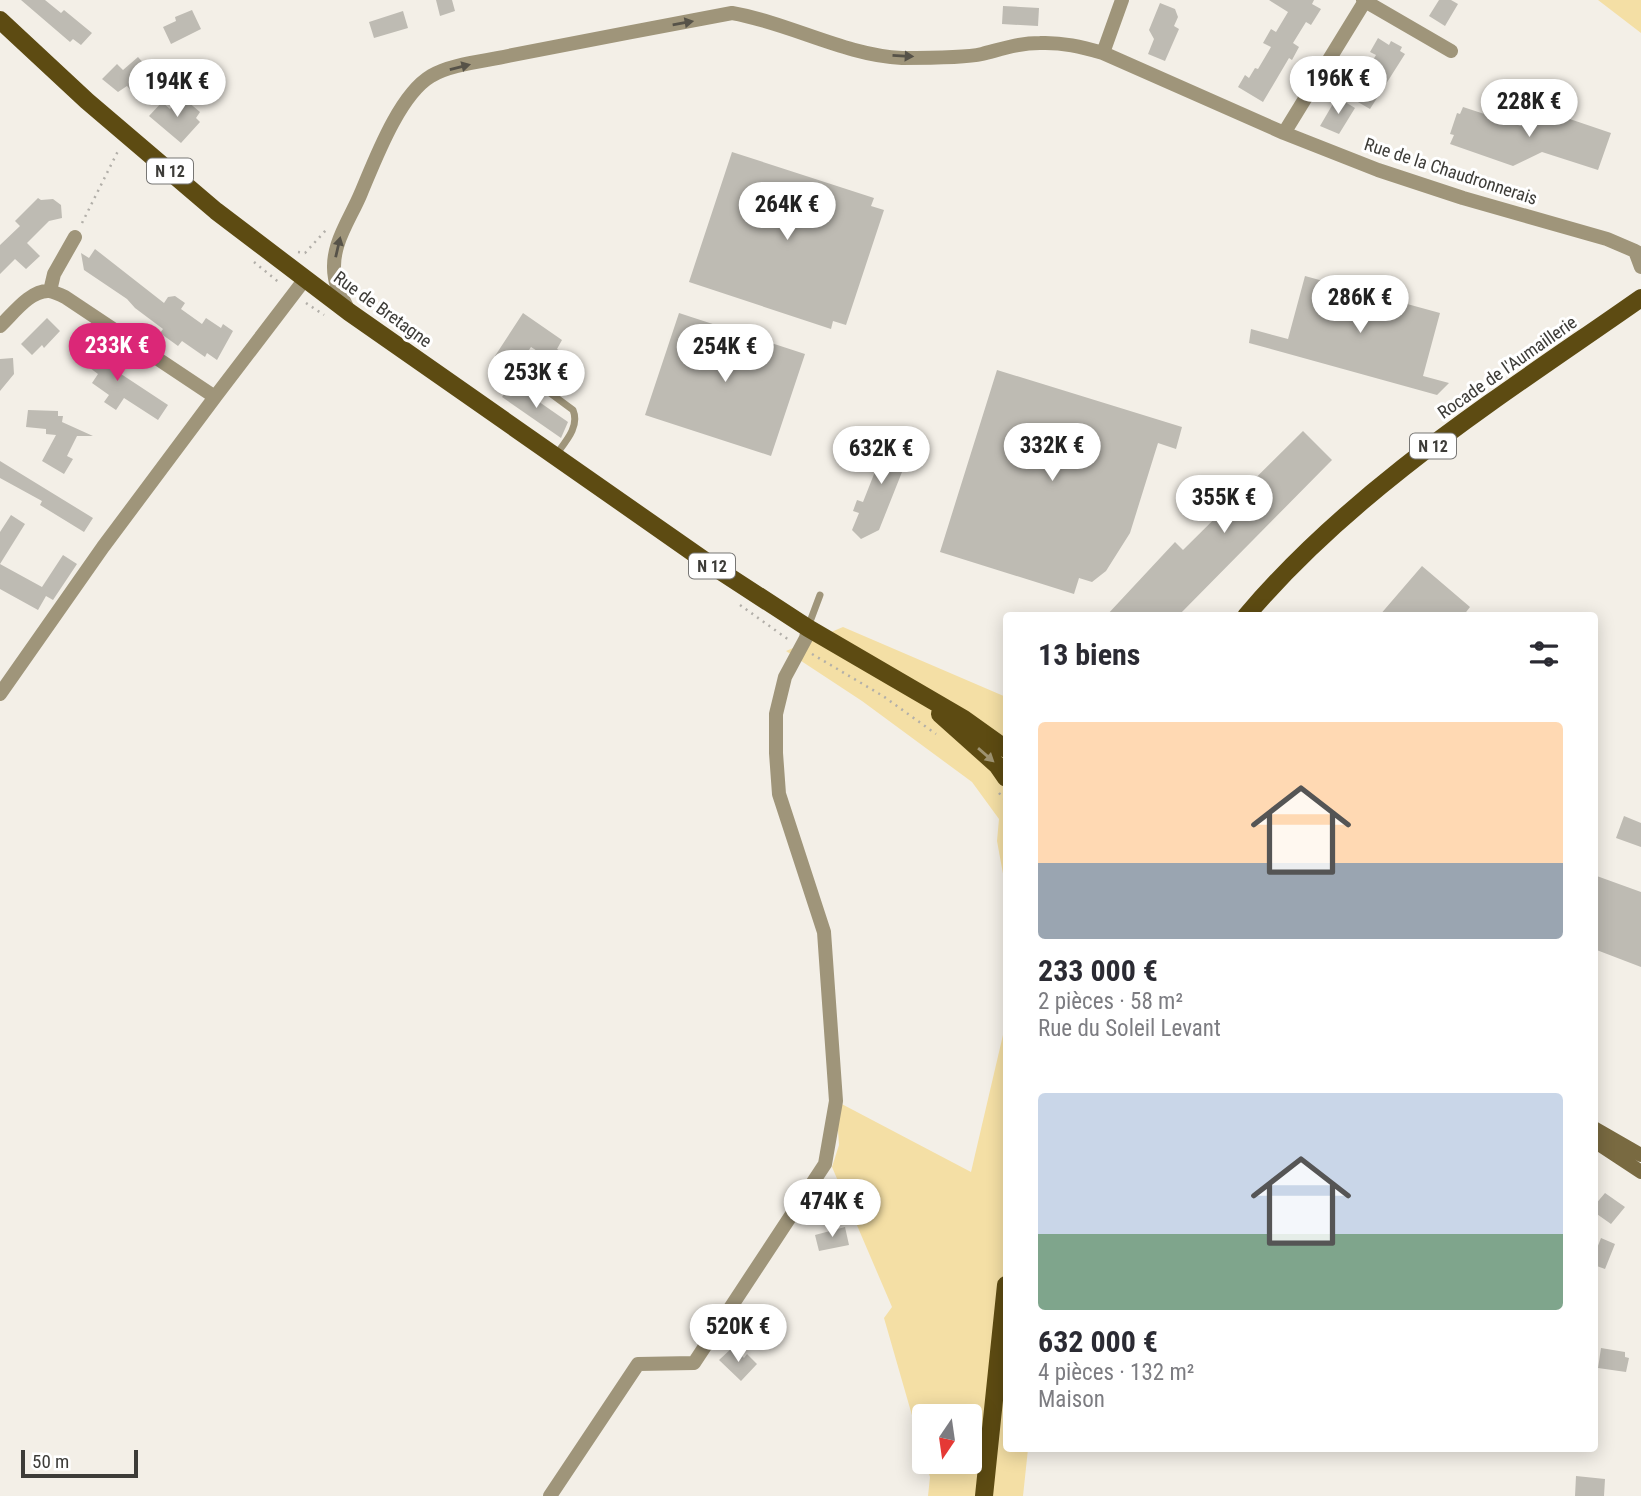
<!DOCTYPE html>
<html lang="fr">
<meta charset="utf-8">
<style>
body{margin:0;font-family:"Roboto Condensed",sans-serif;background:#f2f2f3;color:#2b2b33;height:100vh;display:flex;flex-direction:column;font-size:26px;white-space:nowrap}
*{box-sizing:border-box;margin:0}
p{font-size:23px;color:#7c7c81}
.icon{flex:none;width:38px;height:38px;fill:none;stroke:currentColor;stroke-width:2;stroke-linecap:round;stroke-linejoin:round}
.map{position:relative;flex:1;overflow:hidden}
.side{position:absolute;left:1003px;top:612px;width:595px;height:840px;display:flex;flex-direction:column;background:#fff;border-radius:7px;box-shadow:0 4px 18px #0003}
.side>*{flex:none}
.needle{width:46px;rotate:193deg}
.buttons{position:absolute;left:912px;top:1404px;display:grid;gap:14px}
.buttons a{display:grid;place-items:center;width:70px;height:70px;border-radius:7px;background:#fff;box-shadow:0 4px 18px #0003;font-size:35px}
.scale{position:absolute;left:21px;bottom:18px;width:117px;box-sizing:border-box;padding-left:7px;border:4px solid #3d3c38;border-top:0;font-size:19px;line-height:24px;white-space:nowrap;color:#3d3c38;-webkit-text-stroke:5px #fff;paint-order:stroke}
.price{position:absolute;translate:-50% -60px;padding:0 16px;border-radius:24px;background:#fff;color:#222;font-size:23px;line-height:46px;filter:drop-shadow(0 2px 4px #0008)}
.price::after{content:'';position:absolute;left:50%;top:42px;width:21px;height:16px;margin-left:-10px;background:inherit;clip-path:polygon(0 0,100% 0,50% 100%)}
.price.current{background:#db2777;color:#fff}
ul{padding:0;list-style:none}
li{display:grid;align-content:center;gap:14px;height:371px;padding:0 35px}
li span{display:grid;place-items:center;height:217px;border-radius:7px;color:#555}
li>.icon{margin-inline-start:auto}
span .icon{width:126px;height:126px;fill:#fffc;stroke-width:1}
li b{font-size:30px}
h2{display:flex;justify-content:space-between;align-items:center;height:84px;padding:0 35px;font-size:30px}
.map>svg:first-child{display:block}
.green{fill:#f4dfa5}
.building{fill:#bebbb3}
.lines{fill:none;stroke-linecap:round;stroke-linejoin:round}
.path{stroke:#b2afa9;stroke-width:2.5;stroke-dasharray:2 5;stroke-linecap:butt}
.service{stroke:#9f957a;stroke-width:7}
.minor{stroke:#9f957a;stroke-width:14}
.secondary{stroke:#796a41;stroke-width:14}
.primary{stroke:#5d4b12;stroke-width:18}
.oneway{fill:#565248}
.oneway2{fill:#9e9371}
.labels{text-anchor:middle;dominant-baseline:central;stroke-width:6;stroke-linejoin:round;paint-order:stroke}
.shield{fill:#fff;stroke:#777674;stroke-width:2}
.shield-label{font-size:16px;font-weight:bold;fill:#3d3c38}
.street-label{font-size:18px;fill:#3d3c38;stroke:#fff}
</style>
<div class="map">
<svg width="1641" height="1496" viewBox="0 0 1641 1496">
<rect width="100%" height="100%" fill="#f3efe7"/>
<path class="green" d="M 1598,0 L 1641,0 L 1641,33 Z
M 843,627 L 1006,697 L 1006,890 L 997,841 L 999,819 L 972,782 L 862,701 L 786,651 Z
M 1006,1022 L 1006,1449 L 1028,1449 L 1023,1496 L 928,1496 L 930,1477 L 925,1461 L 970,1461 L 970,1416 L 924,1416 L 924,1457 L 884,1318 L 892,1307 L 832,1167 L 839,1145 L 836,1101 L 971,1172 Z"/>
<path class="building" d="M 21,0 L 45,0 L 61,13 L 64,10 L 92,33 L 81,45 L 73,39 L 70,42 Z
M 436,0 L 452,0 L 455,11 L 440,16 Z
M 1269,0 L 1314,0 L 1312,4 L 1321,9 L 1311,25 L 1306,22 L 1293,43 L 1299,47 L 1292,60 L 1289,58 L 1263,102 L 1238,87 L 1245,75 L 1249,78 L 1255,68 L 1258,69 L 1271,47 L 1263,43 L 1271,29 L 1276,32 L 1288,12 Z
M 1439,0 L 1451,0 L 1458,4 L 1445,26 L 1429,16 Z
M 1160,3 L 1175,9 L 1178,17 L 1174,26 L 1179,29 L 1165,61 L 1148,54 L 1154,39 L 1149,30 Z
M 1003,6 L 1039,8 L 1038,26 L 1002,24 Z
M 192,10 L 201,29 L 171,44 L 163,27 L 176,21 L 175,17 Z
M 403,11 L 408,28 L 374,38 L 369,22 Z
M 1378,38 L 1389,45 L 1391,41 L 1402,47 L 1400,51 L 1405,54 L 1370,109 L 1351,98 L 1376,55 L 1370,52 Z
M 138,57 L 157,78 L 136,96 L 127,86 L 118,92 L 102,79 L 117,64 L 123,70 Z
M 181,96 L 200,112 L 196,118 L 200,122 L 181,143 L 149,116 L 162,102 L 170,109 Z
M 1337,97 L 1355,108 L 1339,134 L 1320,126 Z
M 1463,107 L 1521,126 L 1529,117 L 1550,120 L 1552,113 L 1611,133 L 1598,170 L 1542,152 L 1513,166 L 1450,144 L 1454,135 L 1450,134 L 1457,113 L 1460,114 Z
M 732,152 L 874,198 L 871,206 L 884,210 L 846,325 L 833,321 L 831,329 L 689,282 Z
M 38,198 L 41,200 L 53,199 L 61,205 L 62,218 L 49,221 L 27,243 L 40,256 L 26,269 L 15,259 L 0,274 L 0,245 L 20,226 L 15,221 Z
M 95,249 L 164,303 L 168,297 L 175,296 L 185,303 L 181,309 L 202,324 L 206,318 L 221,328 L 223,324 L 233,331 L 217,360 L 207,353 L 205,357 L 182,341 L 178,346 L 160,333 L 163,329 L 135,308 L 127,299 L 84,270 L 81,253 L 89,258 Z
M 1305,276 L 1440,313 L 1423,376 L 1449,383 L 1437,395 L 1249,343 L 1251,329 L 1288,339 Z
M 523,313 L 562,340 L 557,349 L 568,356 L 562,367 L 531,347 L 512,376 L 493,364 L 497,358 L 495,356 Z
M 679,313 L 805,354 L 771,456 L 645,415 Z
M 47,318 L 60,331 L 44,348 L 42,345 L 32,355 L 21,344 Z
M 80,339 L 103,354 L 101,357 L 122,372 L 121,374 L 168,405 L 158,420 L 124,398 L 116,410 L 104,402 L 109,395 L 92,383 L 98,374 L 70,353 Z
M 13,358 L 14,374 L 0,391 L 0,359 Z
M 997,370 L 1182,427 L 1176,449 L 1158,443 L 1130,533 L 1106,571 L 1092,582 L 1079,578 L 1074,594 L 940,552 Z
M 512,383 L 568,422 L 561,438 L 502,397 Z
M 28,410 L 58,411 L 58,416 L 63,416 L 62,422 L 93,436 L 77,436 L 67,456 L 73,459 L 64,474 L 42,461 L 56,435 L 46,434 L 46,429 L 26,427 Z
M 893,426 L 911,433 L 898,464 L 902,472 L 879,530 L 861,539 L 852,530 L 859,513 L 853,511 L 857,500 L 863,502 Z
M 1303,431 L 1332,460 L 1178,616 L 1106,616 L 1175,542 L 1183,550 Z
M 0,461 L 93,518 L 84,532 L 40,505 L 42,501 L 0,478 Z
M 11,515 L 25,524 L 0,564 L 42,587 L 63,555 L 77,564 L 53,600 L 46,596 L 38,610 L 0,589 L 0,532 Z
M 1422,566 L 1470,607 L 1463,616 L 1379,616 Z
M 1624,816 L 1641,823 L 1641,847 L 1616,838 Z
M 1594,875 L 1641,892 L 1641,967 L 1594,949 Z
M 1605,1193 L 1625,1207 L 1611,1224 L 1594,1212 L 1594,1206 Z
M 845,1227 L 849,1245 L 819,1251 L 815,1235 Z
M 1601,1238 L 1615,1244 L 1605,1269 L 1594,1265 L 1594,1256 Z
M 733,1347 L 744,1358 L 747,1354 L 757,1364 L 741,1381 L 719,1360 Z
M 1601,1348 L 1625,1352 L 1625,1357 L 1629,1358 L 1626,1372 L 1598,1368 Z
M 1576,1476 L 1605,1479 L 1604,1496 L 1575,1496 Z"/>
<g class="lines">
<path class="path" d="M 82,223 L 118,151
M 298,252 L 305,253 L 327,229
M 254,262 L 281,284
M 306,303 L 324,315
M 740,605 L 789,640
M 812,654 L 883,696 L 936,734
M 999,793 L 1006,801"/>
<path class="service" d="M 527,376 L 573,410 C 580,427 565,442 555,456
M 808,627 L 820,595"/>
<path class="minor" d="M 1363,0 L 1451,51
M 1103,53 L 1122,0
M 1284,133 L 1365,1
M 1641,254 L 1635,251 L 1641,267
M 50,291 L 54,274 L 75,237
M 349,312 C 345,301 336,289 335,278 C 329,246 350,220 361,193 C 375,160 399,95 431,76 C 450,64 486,61 508,56 C 583,41 657,27 732,13 C 790,23 844,55 902,58 C 921,58 965,58 982,54 C 1002,49 1019,43 1040,43 C 1062,42 1082,47 1103,53 L 1284,133 L 1378,170 L 1463,198 L 1607,239 L 1635,251
M 0,326 C 13,314 30,290 49,291 C 54,292 61,295 65,297 L 215,397 L 305,279
M 0,694 L 103,547 L 215,397
M 550,1496 L 638,1364 L 694,1363 L 825,1164 L 836,1101 L 824,932 L 779,794 L 776,753 L 776,714 L 785,677 L 806,638 L 808,628"/>
<path class="secondary" d="M 1594,1128 L 1641,1155
M 1594,1141 L 1641,1172"/>
<path class="primary" d="M 0,20 L 87,101 L 216,211 L 349,312 L 708,563 L 808,628 L 964,719 L 1006,749
M 1246,616 C 1355,487 1504,394 1641,298
M 940,714 L 997,765 L 1006,778
M 984,1496 L 1006,1285"/>
</g>
<defs><path id="oneway-solid" d="M-6-.8H1V-3.2L6.5 0L1 3.2V.8H-6Z" transform="scale(1.75)"/></defs>
<g class="oneway">
<use href="#oneway-solid" transform="translate(683 23) rotate(-10)"/>
<use href="#oneway-solid" transform="translate(903 56) rotate(3)"/>
<use href="#oneway-solid" transform="translate(460 67) rotate(-14)"/>
<use href="#oneway-solid" transform="translate(338 247) rotate(-77)"/>
</g>
<use class="oneway2" href="#oneway-solid" transform="translate(986 755) rotate(41)"/>
<g class="labels">
<g class="shield">
<rect x="147" y="158.5" width="46" height="25" rx="5"/>
<rect x="1410" y="433.5" width="46" height="25" rx="5"/>
<rect x="689" y="553.5" width="46" height="25" rx="5"/>
</g>
<g class="shield-label">
<text x="170" y="171">N 12</text>
<text x="1433" y="446">N 12</text>
<text x="712" y="566">N 12</text>
</g>
<g class="street-label">
<text transform="translate(1451 171) rotate(18)">Rue de la Chaudronnerais</text>
<text transform="translate(383 309) rotate(36)">Rue de Bretagne</text>
<text transform="translate(1507 367) rotate(-35)">Rocade de l'Aumaillerie</text>
</g>
</g>
</svg>
<div class="buttons">
<a><svg class="needle" viewBox="-14 -14 28 28"><path d="M0-13l5 13h-10z" fill="#e53935"/><path d="M0 13l5-13h-10z" fill="#7c7c81"/></svg></a>
</div>
<div class="scale">50 m</div>
<b class="price" style="left:1338px;top:116px">196K €</b>
<b class="price" style="left:177px;top:119px">194K €</b>
<b class="price" style="left:1529px;top:139px">228K €</b>
<b class="price" style="left:787px;top:242px">264K €</b>
<b class="price" style="left:1360px;top:335px">286K €</b>
<b class="price current" style="left:117px;top:383px">233K €</b>
<b class="price" style="left:725px;top:384px">254K €</b>
<b class="price" style="left:536px;top:410px">253K €</b>
<b class="price" style="left:1052px;top:483px">332K €</b>
<b class="price" style="left:881px;top:486px">632K €</b>
<b class="price" style="left:1224px;top:535px">355K €</b>
<b class="price" style="left:832px;top:1239px">474K €</b>
<b class="price" style="left:738px;top:1364px">520K €</b>
<section class="side">
<h2>13 biens<svg class="icon" aria-label="filters" viewBox="0 0 24 24"><path d="M4 7h16M4 17h16"/><circle cx="9" cy="7" r="2"/><circle cx="15" cy="17" r="2"/></svg></h2>
<ul>
<li><span style="background:linear-gradient(#ffd9b3 65%,#9aa5b1 0)"><svg class="icon" aria-label="home" viewBox="0 0 24 24"><path d="M3 11l9-7 9 7M6 9v11h12V9"/></svg></span><div><b>233 000 €</b><p>2 pièces · 58 m²</p><p>Rue du Soleil Levant</p></div></li>
<li><span style="background:linear-gradient(#c9d6e8 65%,#7fa58c 0)"><svg class="icon" aria-label="home" viewBox="0 0 24 24"><path d="M3 11l9-7 9 7M6 9v11h12V9"/></svg></span><div><b>632 000 €</b><p>4 pièces · 132 m²</p><p>Maison</p></div></li>
</ul>
</section>
</div>
